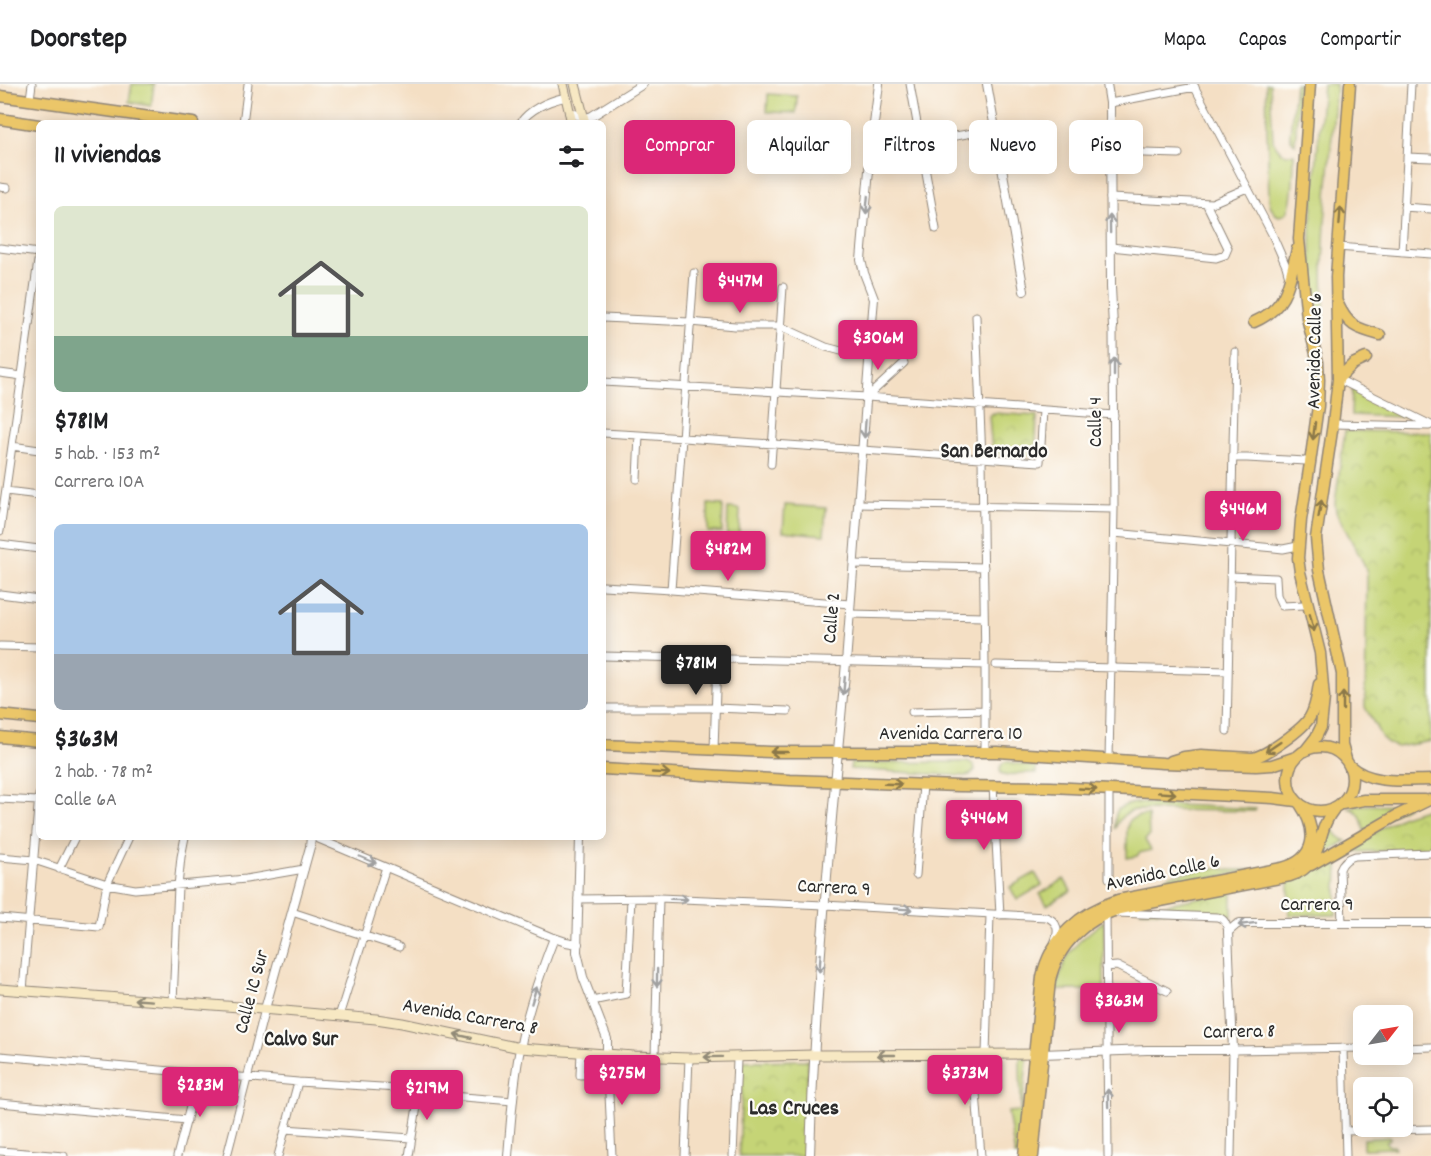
<!DOCTYPE html>
<html lang="es">
<meta charset="utf-8">
<style>
body{margin:0;font-family:Dekko,sans-serif;background:#f2f2f2;color:#202124;height:100vh;display:flex;flex-direction:column;font-size:22px;white-space:nowrap}
*{box-sizing:border-box;margin:0}
p{font-size:20px;color:#757577}
.icon{flex:none;width:33px;height:33px;fill:none;stroke:currentColor;stroke-width:2;stroke-linecap:round;stroke-linejoin:round}
.map{position:relative;flex:1;overflow:hidden}
.panel{position:absolute;left:36px;top:36px;width:570px;height:720px;display:flex;flex-direction:column;background:#fff;border-radius:9px;box-shadow:0 3px 15px #0003}
.panel>*{flex:none}
.hud{position:absolute;left:624px;top:36px;width:570px;height:54px;display:flex;gap:12px}
.needle{width:39px;rotate:59deg}
.controls{position:absolute;left:1353px;top:921px;display:grid;gap:12px}
.controls a{display:grid;place-items:center;width:60px;height:60px;border-radius:9px;background:#fff;box-shadow:0 3px 15px #0003;font-size:30px}
.price{position:absolute;translate:-50% -51px;padding:0 14px;border-radius:6px;background:#db2777;color:#fff;font-size:20px;line-height:39px;filter:drop-shadow(0 2px 3px #0008)}
.price::after{content:'';position:absolute;left:50%;top:36px;width:18px;height:14px;margin-left:-9px;background:inherit;clip-path:polygon(0 0,100% 0,50% 100%)}
.price.on{background:#222;color:#fff}
ul{padding:0;list-style:none}
li{display:grid;align-content:center;gap:12px;height:318px;padding:0 18px}
li span{display:grid;place-items:center;height:186px;border-radius:9px;color:#555}
li>.icon{margin-inline-start:auto}
span .icon{width:108px;height:108px;fill:#fffc;stroke-width:1}
li b{font-size:26px}
h2{display:flex;justify-content:space-between;align-items:center;height:72px;padding:0 18px;font-size:26px}
.pill{padding:0 21px;border-radius:9px;background:#fff;box-shadow:0 3px 15px #0003;font-size:21px;line-height:54px}
.pill.on{background:#db2777;color:#fff}
header{display:flex;align-items:center;gap:36px;box-sizing:border-box;height:84px;padding:0 30px;background:#fff;border-bottom:2px solid #e0e0e0}
header strong{font-size:28px}
nav{display:flex;gap:33px;margin-inline-start:auto;font-size:21px}
.map>svg:first-child{display:block}
.grass{fill:#c5d476;stroke:#788050;stroke-width:1.5}
.park{fill:url(#park-crowns);stroke:#788050;stroke-width:1.5}
.lines{fill:none;stroke-linecap:round;stroke-linejoin:round}
.minor-casing{stroke:#908578;stroke-width:9}
.tertiary-casing{stroke:#908578;stroke-width:10}
.secondary-casing{stroke:#908578;stroke-width:11}
.primary-casing{stroke:#908578;stroke-width:13}
.minor{stroke:#fff;stroke-width:7}
.tertiary{stroke:#fff;stroke-width:8}
.secondary{stroke:#f7e8c3;stroke-width:9}
.primary{stroke:#ebc669;stroke-width:10}
.oneway{stroke:#a0a0a0}
.oneway2{stroke:#8b784a}
.oneway3{stroke:#918a77}
.labels{text-anchor:middle;dominant-baseline:central;stroke-width:4.5;stroke-linejoin:round;paint-order:stroke}
.street-label{font-size:20px;fill:#2b2b2b;stroke:#fdfcf7}
.neighbourhood-label{font-size:21px;font-weight:bold;fill:#2b2b2b;stroke:#fdfcf7}
.quarter-label{font-size:22px;font-weight:bold;fill:#2b2b2b;stroke:#fdfcf7}
</style>
<header>
<strong>Doorstep</strong>
<nav><a>Mapa</a><a>Capas</a><a>Compartir</a></nav>
</header>
<div class="map">
<svg width="1431" height="1072" viewBox="0 0 1431 1072">
<defs>
<pattern id="park-crowns" width="20" height="18" patternUnits="userSpaceOnUse" patternTransform="scale(1.5)"><rect width="20" height="18" fill="#c5d476"/><path d="M2 6a3 3 0 1 1 6 0M12 15a3 3 0 1 1 6 0" fill="none" stroke="#a9b666"/></pattern>
</defs>
<rect width="100%" height="100%" fill="#fdfcf7"/>
<filter id="ink" filterUnits="userSpaceOnUse"><feTurbulence type="fractalNoise" baseFrequency=".0167" numOctaves="2"/><feDisplacementMap in="SourceGraphic" scale="12" xChannelSelector="R" yChannelSelector="G"/><feConvolveMatrix kernelMatrix="1 2 1 2 8 2 1 2 1" color-interpolation-filters="sRGB"/></filter>
<filter id="wash" filterUnits="userSpaceOnUse"><feTurbulence type="fractalNoise" baseFrequency=".008" numOctaves="4" result="noise"/><feDisplacementMap in="SourceGraphic" scale="24" xChannelSelector="R" yChannelSelector="G"/><feGaussianBlur stdDeviation="1.35" result="paint"/><feColorMatrix in="noise" values="0 0 0 0 0 0 0 0 0 0 0 0 0 0 0 0 0 1.4 0 .05"/><feComposite in="paint" operator="in"/></filter>
<g filter="url(#wash)">
<rect width="100%" height="100%" fill="#f4dfc4"/>
<path class="grass" d="M 1266,0 L 1270,0 L 1273,58 L 1281,68 L 1285,70 L 1294,70 C 1294,81 1293,121 1287,128 C 1286,130 1282,132 1279,132 C 1273,130 1270,121 1269,116 Z
M 1295,0 L 1299,0 L 1295,60 L 1292,57 L 1290,51 Z
M 1323,0 L 1336,0 L 1325,138 L 1323,181 L 1324,233 L 1318,233 L 1311,174 L 1311,144 Z
M 768,10 L 797,12 L 796,29 L 767,28 Z
M 1352,305 L 1406,333 L 1351,331 Z
M 708,420 L 723,421 L 722,448 L 708,448 Z
M 785,421 L 826,424 L 824,451 L 783,447 Z
M 728,424 L 740,425 L 739,452 L 727,452 Z
M 967,678 L 973,681 L 975,686 L 970,691 L 964,692 L 850,685 L 851,679 Z
M 1005,678 L 1009,678 L 1036,683 L 1036,689 L 1021,689 L 1006,692 L 1001,689 L 1000,685 L 1002,680 Z
M 1135,719 L 1256,725 L 1255,727 L 1135,726 C 1124,729 1119,734 1115,745 C 1115,726 1115,723 1135,719 Z
M 1357,721 L 1408,722 L 1364,747 C 1362,736 1361,727 1348,724 Z
M 1148,731 L 1149,752 L 1145,756 L 1151,766 L 1139,769 L 1137,772 L 1127,774 L 1127,746 L 1129,736 L 1139,732 Z
M 1334,732 C 1331,744 1334,751 1346,757 L 1319,773 L 1326,744 Z
M 1217,784 L 1231,786 L 1254,786 L 1125,810 L 1154,800 L 1170,791 Z
M 1035,789 L 1042,801 L 1017,816 L 1010,803 Z
M 1064,795 L 1071,807 L 1047,821 L 1040,810 Z
M 1104,837 L 1104,906 L 1056,906 C 1064,869 1075,859 1104,837 Z
M 585,972 L 603,973 L 604,987 L 584,987 Z
M 614,974 L 639,976 L 614,998 Z
M 1020,974 L 1027,974 L 1018,1072 L 1015,1072 L 1008,1028 L 1021,1027 Z
M 1390,1053 L 1390,1055 L 1387,1057 L 1387,1060 L 1390,1062 L 1395,1062 L 1395,1064 L 1363,1065 L 1363,1055 Z"/>
<path class="park" d="M 132,0 L 154,0 L 151,22 L 129,18 Z
M 993,329 L 1037,332 L 1035,371 L 992,369 L 989,332 Z
M 1345,347 L 1431,348 L 1431,657 L 1397,663 L 1389,660 L 1382,654 L 1365,623 L 1367,490 L 1364,480 L 1336,428 L 1335,419 Z
M 1431,723 L 1431,766 L 1350,768 L 1339,776 L 1338,781 L 1336,831 L 1289,831 L 1289,796 L 1403,732 Z
M 1232,807 L 1232,833 L 1222,830 L 1139,826 Z
M 808,976 L 805,1072 L 739,1072 L 743,977 Z"/>
</g>
<g filter="url(#ink)">
<g class="lines">
<g class="minor-casing">
<path id="minor" d="M 910,0 L 936,145
M 1193,0 L 1272,150 L 1286,182 L 1289,193
M 30,15 L 32,0
M 1110,19 L 1195,3
M 243,39 L 248,0
M 520,39 C 531,24 548,17 566,13
M 871,64 L 894,63 L 995,45
M 1110,68 L 1179,70
M 1407,73 L 1431,74
M 0,103 L 7,104
M 1110,114 L 1212,119 L 1247,104
M 1404,123 L 1431,125
M 1111,163 L 1216,174 L 1225,171 L 1228,164 L 1206,119
M 1337,163 L 1431,170
M 0,164 L 39,169
M 1402,168 L 1411,0
M 976,232 L 982,375 L 985,581 L 985,667
M 603,234 L 690,238 L 735,242 L 780,242 L 826,263 L 845,268 L 870,272
M 0,289 L 22,292
M 1338,295 L 1431,341
M 603,298 L 867,313 L 1114,331
M 867,313 L 904,279
M 1333,340 L 1429,342
M 603,349 L 639,351 L 1040,378 L 1043,326
M 12,362 L 39,366
M 1233,374 L 1247,374 L 1306,377 L 1310,379
M 771,380 L 783,203
M 637,395 L 639,351
M 6,407 L 39,411
M 859,420 L 1114,425
M 0,447 L 39,170
M 1114,449 L 1274,464 L 1283,465 L 1298,462
M 0,460 L 39,465
M 854,480 L 984,483
M 1230,492 L 1276,494 L 1277,511 L 1282,522 L 1304,521
M 603,502 L 671,506 L 850,520
M 671,506 L 694,189
M 0,510 L 39,515
M 850,530 L 984,533
M 0,562 L 39,563
M 603,572 L 985,581
M 996,581 L 1228,587
M 603,624 L 715,624 L 788,627
M 912,628 L 984,626
M 1227,647 L 1235,268
M 714,666 L 717,575
M 1109,676 L 1114,425 L 1113,243
M 993,702 L 1000,831
M 1109,706 L 1109,794
M 0,715 L 38,717
M 314,753 L 554,854
M 0,773 L 34,776 L 107,800 L 135,805 L 246,795 L 304,785
M 59,785 L 75,753
M 916,791 L 923,701
M 578,815 L 659,814 L 824,821 L 1046,833 C 1058,837 1059,847 1055,857
M 292,828 L 399,863
M 1106,829 L 1108,1072
M 1117,829 L 1217,833 C 1225,834 1227,841 1228,848
M 0,834 L 99,843 L 107,800 L 129,753
M 1342,839 L 1340,785 C 1343,777 1348,774 1355,772 L 1431,769
M 1106,883 L 1117,882 L 1167,907
M 23,907 L 39,711
M 592,917 L 626,910 L 631,815
M 173,918 L 178,802 L 181,773 L 185,753
M 339,932 L 386,783
M 1343,964 L 1346,1072
M 1402,964 L 1431,963
M 581,968 L 580,991 L 608,990
M 607,970 L 612,1072
M 973,971 L 981,1072
M 986,971 L 990,830
M 0,972 L 298,998 L 415,1005 L 419,1010 L 409,1072
M 655,973 L 659,814
M 451,1012 L 513,1017
M 0,1019 L 187,1036
M 285,1045 L 411,1054
M 1345,1047 L 1431,1045
M 0,1067 L 64,1072
M 177,1072 L 199,989
M 227,1072 L 265,925
M 278,1072 L 298,998
M 685,1072 L 689,974
M 733,1072 L 737,976
M 1231,1072 L 1233,966 L 1364,964"/>
</g>
<g class="tertiary-casing">
<path id="tertiary" d="M 987,0 L 1024,207
M 1107,0 L 1110,19 L 1111,203 L 1113,243
M 569,28 L 586,34 L 592,32 L 643,0
M 580,753 L 577,868 L 583,893 L 607,955 L 607,970
M 265,925 L 310,763 L 311,753
M 1042,970 L 1147,966 L 1233,966 L 1228,848 L 1236,841 L 1240,839 L 1431,839
M 508,1072 C 511,1037 513,1000 520,965 C 527,927 540,890 554,854 L 566,858 L 578,860
M 810,1072 C 815,907 831,743 846,579 C 856,461 865,343 873,226 L 874,215 L 864,189 L 861,176 L 871,64 L 879,0"/>
</g>
<g class="secondary-casing">
<path id="secondary" d="M 563,0 L 572,39
M 575,0 L 585,39
M 0,905 L 239,923 L 376,935 L 402,939 L 520,964 L 634,972 L 689,974 L 813,971 L 1040,970"/>
</g>
<g class="primary-casing">
<path id="primary" d="M 0,12 L 193,39
M 0,35 L 39,41
M 1337,218 C 1348,242 1355,244 1380,251
M 1254,238 C 1289,223 1289,197 1297,165
M 1338,295 L 1353,280 L 1366,274
M 0,631 L 39,635
M 0,653 L 39,657
M 603,661 L 770,668 L 997,668 L 1163,679 L 1256,682 L 1272,681 L 1296,673
M1288 695a32 32 0 1 1 64 0a32 32 0 1 1-64 0Z
M 1305,667 L 1316,653 L 1321,643 L 1324,614 L 1320,569 L 1300,488 L 1298,474 L 1301,436 L 1310,379 L 1318,322 L 1319,296 L 1318,278 L 1307,234 L 1299,155 L 1310,0
M 1346,675 L 1342,661 L 1342,590 L 1319,486 L 1316,454 L 1333,340 L 1338,295 L 1336,193 L 1350,0
M 1171,677 L 1184,673 L 1201,671 L 1252,674 C 1266,672 1303,645 1310,633 C 1316,623 1317,611 1319,600
M 1350,682 C 1371,701 1405,696 1431,696
M 603,685 L 790,696 L 959,702 L 1051,703 L 1273,714 L 1296,717
M 1342,720 L 1364,716 L 1425,716
M 1311,781 L 1396,732 L 1429,716
M 1024,1072 L 1042,893 C 1050,854 1081,828 1118,816 L 1282,784 C 1317,775 1318,747 1300,720
M 1033,1072 L 1050,896 C 1058,860 1085,836 1119,825 L 1290,792 C 1326,781 1314,749 1334,725"/>
</g>
<use href="#minor" class="minor"/>
<use href="#tertiary" class="tertiary"/>
<use href="#secondary" class="secondary"/>
<use href="#primary" class="primary"/>
</g>
<defs><path id="oneway-shaft" d="M-6 0H5M1.5-3L5.5 0L1.5 3" fill="none" stroke-width="1.6" stroke-linecap="round" stroke-linejoin="round" transform="scale(1.5)"/></defs>
<g class="oneway">
<use href="#oneway-shaft" transform="translate(867 121) rotate(95)"/>
<use href="#oneway-shaft" transform="translate(1110 140) rotate(-91)"/>
<use href="#oneway-shaft" transform="translate(1114 283) rotate(-90)"/>
<use href="#oneway-shaft" transform="translate(865 345) rotate(94)"/>
<use href="#oneway-shaft" transform="translate(844 602) rotate(95)"/>
<use href="#oneway-shaft" transform="translate(368 776) rotate(23)"/>
<use href="#oneway-shaft" transform="translate(679 815) rotate(2)"/>
<use href="#oneway-shaft" transform="translate(903 825) rotate(3)"/>
<use href="#oneway-shaft" transform="translate(1247 840) rotate(173)"/>
<use href="#oneway-shaft" transform="translate(820 879) rotate(94)"/>
<use href="#oneway-shaft" transform="translate(657 894) rotate(91)"/>
<use href="#oneway-shaft" transform="translate(534 911) rotate(-73)"/>
<use href="#oneway-shaft" transform="translate(1108 1014) rotate(-91)"/>
</g>
<g class="oneway2">
<use href="#oneway-shaft" transform="translate(1340 132) rotate(-86)"/>
<use href="#oneway-shaft" transform="translate(1314 347) rotate(97)"/>
<use href="#oneway-shaft" transform="translate(1320 425) rotate(-80)"/>
<use href="#oneway-shaft" transform="translate(1312 539) rotate(76)"/>
<use href="#oneway-shaft" transform="translate(1343 617) rotate(-90)"/>
<use href="#oneway-shaft" transform="translate(1273 663) rotate(146)"/>
<use href="#oneway-shaft" transform="translate(779 668) rotate(-180)"/>
<use href="#oneway-shaft" transform="translate(661 689) rotate(3)"/>
<use href="#oneway-shaft" transform="translate(893 700) rotate(2)"/>
<use href="#oneway-shaft" transform="translate(1088 705) rotate(3)"/>
<use href="#oneway-shaft" transform="translate(1167 709) rotate(4)"/>
</g>
<g class="oneway3">
<use href="#oneway-shaft" transform="translate(143 916) rotate(-176)"/>
<use href="#oneway-shaft" transform="translate(463 952) rotate(-167)"/>
<use href="#oneway-shaft" transform="translate(886 971) rotate(180)"/>
<use href="#oneway-shaft" transform="translate(713 973) rotate(179)"/>
</g>
</g>
<g class="labels">
<g class="street-label">
<text transform="translate(1316 267) rotate(-89)">Avenida Calle 6</text>
<text transform="translate(1097 338) rotate(-90)">Calle 4</text>
<text transform="translate(833 534) rotate(-85)">Calle 2</text>
<text x="951" y="651">Avenida Carrera 10</text>
<text transform="translate(1163 790) rotate(-12)">Avenida Calle 6</text>
<text transform="translate(834 805) rotate(3)">Carrera 9</text>
<text x="1317" y="822">Carrera 9</text>
<text transform="translate(253 908) rotate(-75)">Calle 1C Sur</text>
<text transform="translate(470 934) rotate(10)">Avenida Carrera 8</text>
<text transform="translate(1239 949) rotate(-1)">Carrera 8</text>
</g>
<g class="neighbourhood-label">
<text x="994" y="369">San Bernardo</text>
<text x="301" y="957">Calvo Sur</text>
</g>
<g class="quarter-label">
<text x="794" y="1025">Las Cruces</text>
</g>
</g>
</svg>
<div class="controls">
<a><svg class="needle" viewBox="-14 -14 28 28"><path d="M0-13l5 13h-10z" fill="#e53935"/><path d="M0 13l5-13h-10z" fill="#757577"/></svg></a>
<a><svg class="icon" aria-label="locate" viewBox="0 0 24 24"><circle cx="12" cy="12" r="6"/><path d="M12 2v4M12 18v4M2 12h4M18 12h4"/></svg></a>
</div>
<b class="price" style="left:740px;top:230px">$447M</b>
<b class="price" style="left:878px;top:287px">$306M</b>
<b class="price" style="left:1243px;top:458px">$446M</b>
<b class="price" style="left:728px;top:498px">$482M</b>
<b class="price on" style="left:696px;top:612px">$781M</b>
<b class="price" style="left:984px;top:767px">$446M</b>
<b class="price" style="left:1119px;top:950px">$363M</b>
<b class="price" style="left:622px;top:1022px">$275M</b>
<b class="price" style="left:965px;top:1022px">$373M</b>
<b class="price" style="left:200px;top:1034px">$283M</b>
<b class="price" style="left:427px;top:1037px">$219M</b>
<div class="hud">
<a class="pill on">Comprar</a>
<a class="pill">Alquilar</a>
<a class="pill">Filtros</a>
<a class="pill">Nuevo</a>
<a class="pill">Piso</a>
</div>
<section class="panel">
<h2>11 viviendas<svg class="icon" aria-label="filters" viewBox="0 0 24 24"><path d="M4 7h16M4 17h16"/><circle cx="9" cy="7" r="2"/><circle cx="15" cy="17" r="2"/></svg></h2>
<ul>
<li><span style="background:linear-gradient(#dfe7d0 70%,#7fa58c 0)"><svg class="icon" aria-label="home" viewBox="0 0 24 24"><path d="M3 11l9-7 9 7M6 9v11h12V9"/></svg></span><div><b>$781M</b><p>5 hab. · 153 m²</p><p>Carrera 10A</p></div></li>
<li><span style="background:linear-gradient(#a9c7e8 70%,#9aa5b1 0)"><svg class="icon" aria-label="home" viewBox="0 0 24 24"><path d="M3 11l9-7 9 7M6 9v11h12V9"/></svg></span><div><b>$363M</b><p>2 hab. · 78 m²</p><p>Calle 6A</p></div></li>
</ul>
</section>
</div>
